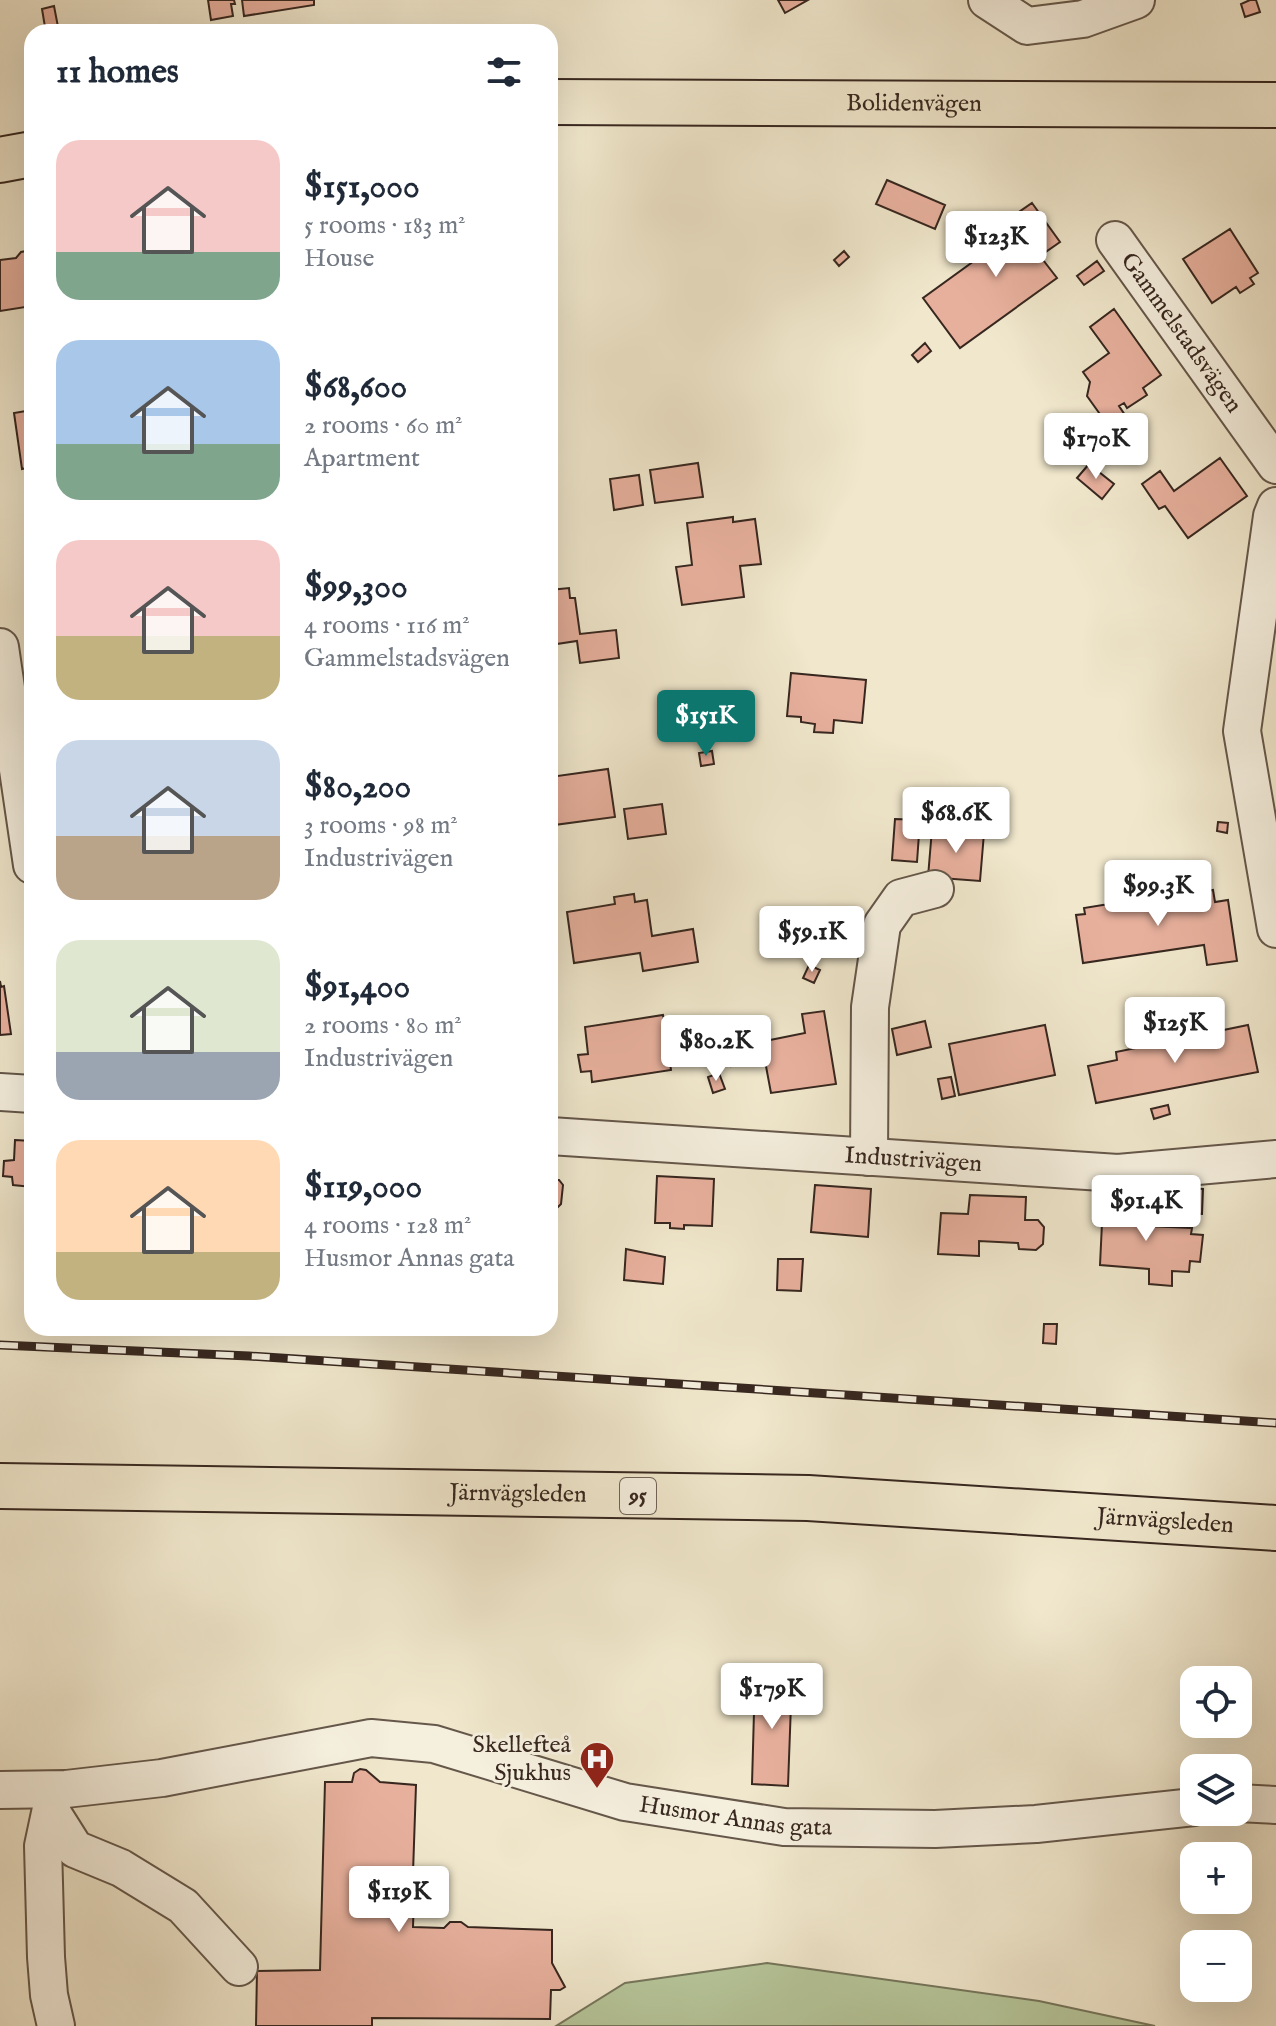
<!DOCTYPE html>
<meta charset="utf-8">
<style>
body{margin:0;font-family:"IM FELL English",serif;background:#f2f2f3;color:#1f2937;height:100vh;display:flex;flex-direction:column;font-size:30px;white-space:nowrap}
*{box-sizing:border-box;margin:0}
p{font-size:26px;color:#747a83}
.icon{flex:none;width:44px;height:44px;fill:none;stroke:currentColor;stroke-width:2;stroke-linecap:round;stroke-linejoin:round}
.map{position:relative;flex:1;overflow:hidden}
.sheet{position:absolute;left:24px;top:24px;width:534px;height:1312px;display:flex;flex-direction:column;background:#fff;border-radius:24px;box-shadow:0 8px 32px #0002}
.sheet>*{flex:none}
.buttons{position:absolute;left:1180px;top:1666px;display:grid;gap:16px}
.buttons a{display:grid;place-items:center;width:72px;height:72px;border-radius:16px;background:#fff;box-shadow:0 8px 32px #0002;font-size:40px}
.price{position:absolute;translate:-50% -68px;padding:0 18px;border-radius:8px;background:#fff;color:#222;font-size:26px;line-height:52px;filter:drop-shadow(0 2px 4px #0008)}
.price::after{content:'';position:absolute;left:50%;top:48px;width:24px;height:18px;margin-left:-12px;background:inherit;clip-path:polygon(0 0,100% 0,50% 100%)}
.price.selected{background:#0f766e;color:#fff}
ul{padding:0;list-style:none}
li{display:flex;align-items:center;gap:24px;height:200px;padding:0 32px}
li span{display:grid;place-items:center;flex:none;width:224px;height:160px;border-radius:24px;color:#555}
li>.icon{margin-inline-start:auto}
span .icon{width:96px;height:96px;fill:#fffc;stroke-width:1}
li b{font-size:34px}
h2{display:flex;justify-content:space-between;align-items:center;height:96px;padding:0 32px;font-size:34px}
.map>svg:first-child{display:block}
.green{fill:#b6c69a;stroke:#76765c;stroke-width:2}
.building{fill:#e7b09d;stroke:#37271f;stroke-width:2}
.lines{fill:none;stroke-linecap:round;stroke-linejoin:round}
.minor-casing{stroke:#65574a;stroke-width:40}
.major-casing{stroke:#37271f;stroke-width:48}
.minor{stroke:#f5efde;stroke-width:36}
.major{stroke:#f0e7cc;stroke-width:44}
.rail-casing{stroke:#37271f;stroke-width:9}
.rail{stroke:#f5efde;stroke-width:6;stroke-dasharray:18;stroke-linecap:butt}
.labels{text-anchor:middle;dominant-baseline:central;stroke-width:6;stroke-linejoin:round;paint-order:stroke}
.shield{fill:#f5efde;stroke:#706358;stroke-width:2}
.shield-label{font-size:22px;font-weight:bold;fill:#37271f}
.street-label{font-size:24px;fill:#37271f;stroke:#f5efde}
.poi-label{font-size:24px;fill:#37271f;stroke:#f5efde;text-anchor:end}
</style>
<div class="map">
<svg width="1276" height="2026" viewBox="0 0 1276 2026">
<rect width="100%" height="100%" fill="#f0e7cc"/>
<filter id="stains"><feTurbulence type="fractalNoise" baseFrequency=".0025" numOctaves="4"/><feColorMatrix values="0 0 0 0 .2 0 0 0 0 .09 0 0 0 0 .02 0 0 0 .5 -.17"/></filter>
<radialGradient id="worn" r=".72"><stop offset=".6" stop-color="#630" stop-opacity="0"/><stop offset="1" stop-color="#630" stop-opacity=".3"/></radialGradient>
<path class="green" d="M 767,1963 L 1039,2001 L 1155,2026 L 556,2026 L 625,1983 Z"/>
<path class="building" d="M 208,0 L 234,0 L 235,4 L 231,4 L 233,16 L 211,20 Z
M 242,0 L 314,0 L 314,5 L 244,16 Z
M 778,0 L 808,0 L 785,13 Z
M 1250,0 L 1256,0 L 1260,12 L 1245,17 L 1241,4 Z
M 54,6 L 59,32 L 36,32 L 35,29 L 45,27 L 42,9 Z
M 887,180 L 945,205 L 935,229 L 876,204 Z
M 1032,203 L 1060,242 L 1040,256 L 1057,278 L 960,348 L 923,298 L 1014,232 L 1006,221 Z
M 1230,229 L 1258,273 L 1250,278 L 1254,284 L 1240,293 L 1236,287 L 1212,303 L 1183,259 Z
M 32,250 L 32,306 L 0,311 L 0,260 L 16,258 L 21,252 Z
M 844,251 L 849,257 L 839,266 L 834,260 Z
M 1097,261 L 1104,271 L 1084,285 L 1077,276 Z
M 1114,309 L 1161,375 L 1143,388 L 1147,395 L 1127,408 L 1124,403 L 1119,406 L 1131,424 L 1102,446 L 1089,427 L 1102,417 L 1087,396 L 1090,382 L 1083,372 L 1109,353 L 1090,327 Z
M 925,343 L 931,351 L 918,362 L 912,355 Z
M 32,410 L 32,467 L 22,469 L 14,413 Z
M 1220,458 L 1247,496 L 1188,538 L 1165,506 L 1159,509 L 1142,484 L 1160,471 L 1174,491 Z
M 698,463 L 703,497 L 655,503 L 650,470 Z
M 1089,464 L 1114,484 L 1102,499 L 1077,478 Z
M 639,475 L 643,505 L 614,510 L 610,479 Z
M 733,517 L 733,522 L 755,519 L 761,564 L 740,566 L 744,597 L 682,605 L 676,567 L 692,565 L 687,523 Z
M 569,588 L 570,598 L 575,598 L 580,634 L 616,630 L 619,658 L 580,663 L 577,641 L 550,645 L 550,590 Z
M 791,673 L 866,680 L 862,723 L 834,720 L 833,733 L 814,732 L 815,724 L 801,722 L 801,717 L 787,716 Z
M 712,751 L 714,764 L 701,766 L 699,753 Z
M 608,769 L 615,817 L 554,825 L 550,777 Z
M 662,804 L 666,834 L 628,839 L 624,809 Z
M 895,819 L 920,820 L 917,862 L 892,860 Z
M 1218,822 L 1228,823 L 1227,833 L 1217,831 Z
M 932,829 L 984,833 L 980,881 L 928,877 Z
M 1194,890 L 1195,897 L 1201,896 L 1200,892 L 1213,890 L 1215,902 L 1228,900 L 1237,961 L 1207,965 L 1204,945 L 1083,963 L 1076,915 L 1085,914 L 1084,908 L 1134,900 L 1135,905 L 1143,904 L 1142,898 Z
M 634,894 L 635,902 L 647,900 L 652,936 L 693,929 L 698,962 L 643,971 L 640,953 L 574,963 L 567,912 L 615,904 L 614,897 Z
M 809,965 L 820,970 L 814,983 L 803,978 Z
M 0,981 L 1,987 L 4,986 L 11,1034 L 0,1035 Z
M 824,1011 L 836,1084 L 771,1093 L 765,1061 L 731,1066 L 725,1028 L 762,1023 L 765,1041 L 805,1033 L 802,1014 Z
M 663,1015 L 671,1070 L 592,1082 L 591,1071 L 581,1072 L 578,1055 L 588,1054 L 585,1027 Z
M 925,1021 L 931,1047 L 897,1055 L 892,1029 Z
M 1045,1025 L 1055,1075 L 959,1095 L 949,1044 Z
M 1248,1025 L 1258,1072 L 1096,1103 L 1088,1066 L 1117,1060 L 1116,1052 Z
M 719,1073 L 725,1089 L 713,1093 L 708,1077 Z
M 951,1077 L 955,1096 L 942,1099 L 938,1079 Z
M 1168,1105 L 1170,1114 L 1154,1119 L 1151,1109 Z
M 15,1140 L 32,1141 L 32,1187 L 13,1185 L 12,1177 L 3,1176 L 4,1161 L 14,1160 Z
M 657,1176 L 714,1179 L 712,1226 L 684,1225 L 684,1229 L 670,1228 L 670,1223 L 655,1223 Z
M 550,1180 L 559,1180 L 563,1185 L 561,1204 L 555,1210 L 550,1209 Z
M 815,1185 L 871,1189 L 868,1237 L 811,1232 Z
M 1188,1188 L 1203,1189 L 1202,1214 L 1187,1213 Z
M 970,1195 L 1026,1197 L 1025,1220 L 1038,1220 L 1044,1227 L 1043,1244 L 1036,1250 L 1019,1249 L 1018,1243 L 979,1241 L 979,1256 L 938,1254 L 941,1213 L 968,1214 Z
M 1103,1202 L 1150,1205 L 1148,1226 L 1192,1228 L 1191,1234 L 1203,1235 L 1200,1262 L 1190,1261 L 1189,1272 L 1172,1271 L 1172,1286 L 1149,1284 L 1149,1269 L 1100,1265 Z
M 626,1249 L 665,1257 L 663,1284 L 624,1280 Z
M 778,1259 L 803,1259 L 801,1291 L 777,1290 Z
M 1044,1324 L 1057,1324 L 1056,1344 L 1043,1343 Z
M 755,1676 L 792,1677 L 788,1786 L 752,1784 Z
M 360,1769 L 366,1770 L 380,1782 L 416,1785 L 413,1873 L 421,1879 L 421,1891 L 414,1896 L 413,1927 L 444,1928 L 450,1922 L 461,1922 L 468,1927 L 552,1930 L 552,1963 L 565,1987 L 560,1990 L 551,1990 L 550,2019 L 372,2018 L 372,2026 L 256,2026 L 257,1971 L 320,1970 L 325,1782 L 352,1782 L 354,1773 Z"/>
<g class="lines">
<g class="minor-casing">
<g id="minor">
<path d="M 987,0 L 1027,26 L 1083,19 L 1136,0"/>
<path id="s1" d="M 1115,240 L 1276,465"/>
<path d="M 1276,506 L 1272,516 L 1242,731 L 1276,929"/>
<path d="M 0,647 L 32,865"/>
<path d="M 0,1092 L 32,1094"/>
<path id="s2" d="M 550,1136 L 1118,1173 L 1276,1159"/>
<path d="M 869,1157 L 870,1007 L 882,925 L 901,898 L 935,889"/>
<path id="s3" d="M 0,1790 L 66,1789 L 162,1778 L 371,1738 L 434,1744 L 625,1802 L 784,1827 L 935,1829 L 1036,1824 L 1194,1807"/>
<path d="M 53,1799 L 43,1846 L 46,1957 L 49,1995 L 56,2026"/>
<path d="M 1238,1803 L 1276,1805"/>
<path d="M 51,1811 L 75,1849 L 121,1868 L 183,1906 L 239,1967"/>
</g>
</g>
<g class="major-casing">
<g id="major">
<path id="s4" d="M 550,102 L 1276,105"/>
<path d="M 0,160 L 32,154"/>
<path id="s5" d="M 0,1486 L 808,1498 L 1276,1528"/>
</g>
</g>
<use href="#minor" class="minor"/>
<use href="#major" class="major"/>
<g class="rail-casing">
<path id="rail" d="M 0,1345 L 249,1356 L 1276,1423"/>
</g>
<use href="#rail" class="rail"/>
</g>
<defs>
<g id="hospital-pin" transform="scale(1.8)"><path d="M0 17L-7.5 6A9.5 9.5 0 1 1 7.5 6Z" fill="#8f2418" stroke="#f5efde"/><path d="M-5-5h3v3.5h4V-5h3V5h-3V1.5h-4V5h-3Z" fill="#fff"/></g>
</defs>
<g fill-rule="evenodd">
<use href="#hospital-pin" x="597" y="1759"/>
</g>
<g class="labels">
<rect class="shield" x="620" y="1478" width="36" height="36" rx="6"/>
<g class="shield-label">
<text x="638" y="1496">95</text>
</g>
<g class="street-label">
<text stroke="none"><textPath href="#s4" startOffset="364">Bolidenvägen</textPath></text>
<text stroke="none"><textPath href="#s1" startOffset="114">Gammelstadsvägen</textPath></text>
<text stroke="none"><textPath href="#s2" startOffset="364">Industrivägen</textPath></text>
<text stroke="none"><textPath href="#s5" startOffset="518">Järnvägsleden</textPath></text>
<text stroke="none"><textPath href="#s5" startOffset="1166">Järnvägsleden</textPath></text>
<text stroke="none"><textPath href="#s3" startOffset="750">Husmor Annas gata</textPath></text>
</g>
<g class="poi-label">
<text x="571" y="1745">Skellefteå<tspan x="571" dy="28">Sjukhus</tspan></text>
</g>
</g>
<rect width="100%" height="100%" filter="url(#stains)"/>
<rect width="100%" height="100%" fill="url(#worn)"/>
</svg>
<div class="buttons">
<a><svg class="icon" aria-label="locate" viewBox="0 0 24 24"><circle cx="12" cy="12" r="6"/><path d="M12 2v4M12 18v4M2 12h4M18 12h4"/></svg></a>
<a><svg class="icon" aria-label="layers" viewBox="0 0 24 24"><path d="M12 4l9 5-9 5-9-5zM3 14l9 5 9-5"/></svg></a>
<a>+</a>
<a>−</a>
</div>
<b class="price" style="left:996px;top:279px">$123K</b>
<b class="price" style="left:1096px;top:481px">$170K</b>
<b class="price selected" style="left:706px;top:758px">$151K</b>
<b class="price" style="left:956px;top:855px">$68.6K</b>
<b class="price" style="left:1158px;top:928px">$99.3K</b>
<b class="price" style="left:812px;top:974px">$59.1K</b>
<b class="price" style="left:1175px;top:1065px">$125K</b>
<b class="price" style="left:716px;top:1083px">$80.2K</b>
<b class="price" style="left:1146px;top:1243px">$91.4K</b>
<b class="price" style="left:772px;top:1731px">$179K</b>
<b class="price" style="left:399px;top:1934px">$119K</b>
<section class="sheet">
<h2>11 homes<svg class="icon" aria-label="filters" viewBox="0 0 24 24"><path d="M4 7h16M4 17h16"/><circle cx="9" cy="7" r="2"/><circle cx="15" cy="17" r="2"/></svg></h2>
<ul>
<li><span style="background:linear-gradient(#f6c9c9 70%,#7fa58c 0)"><svg class="icon" aria-label="home" viewBox="0 0 24 24"><path d="M3 11l9-7 9 7M6 9v11h12V9"/></svg></span><div><b>$151,000</b><p>5 rooms · 183 m²</p><p>House</p></div></li>
<li><span style="background:linear-gradient(#a9c7e8 65%,#7fa58c 0)"><svg class="icon" aria-label="home" viewBox="0 0 24 24"><path d="M3 11l9-7 9 7M6 9v11h12V9"/></svg></span><div><b>$68,600</b><p>2 rooms · 60 m²</p><p>Apartment</p></div></li>
<li><span style="background:linear-gradient(#f6c9c9 60%,#c2b280 0)"><svg class="icon" aria-label="home" viewBox="0 0 24 24"><path d="M3 11l9-7 9 7M6 9v11h12V9"/></svg></span><div><b>$99,300</b><p>4 rooms · 116 m²</p><p>Gammelstadsvägen</p></div></li>
<li><span style="background:linear-gradient(#c9d6e8 60%,#b9a48a 0)"><svg class="icon" aria-label="home" viewBox="0 0 24 24"><path d="M3 11l9-7 9 7M6 9v11h12V9"/></svg></span><div><b>$80,200</b><p>3 rooms · 98 m²</p><p>Industrivägen</p></div></li>
<li><span style="background:linear-gradient(#dfe7d0 70%,#9aa5b1 0)"><svg class="icon" aria-label="home" viewBox="0 0 24 24"><path d="M3 11l9-7 9 7M6 9v11h12V9"/></svg></span><div><b>$91,400</b><p>2 rooms · 80 m²</p><p>Industrivägen</p></div></li>
<li><span style="background:linear-gradient(#ffd9b3 70%,#c2b280 0)"><svg class="icon" aria-label="home" viewBox="0 0 24 24"><path d="M3 11l9-7 9 7M6 9v11h12V9"/></svg></span><div><b>$119,000</b><p>4 rooms · 128 m²</p><p>Husmor Annas gata</p></div></li>
</ul>
</section>
</div>
